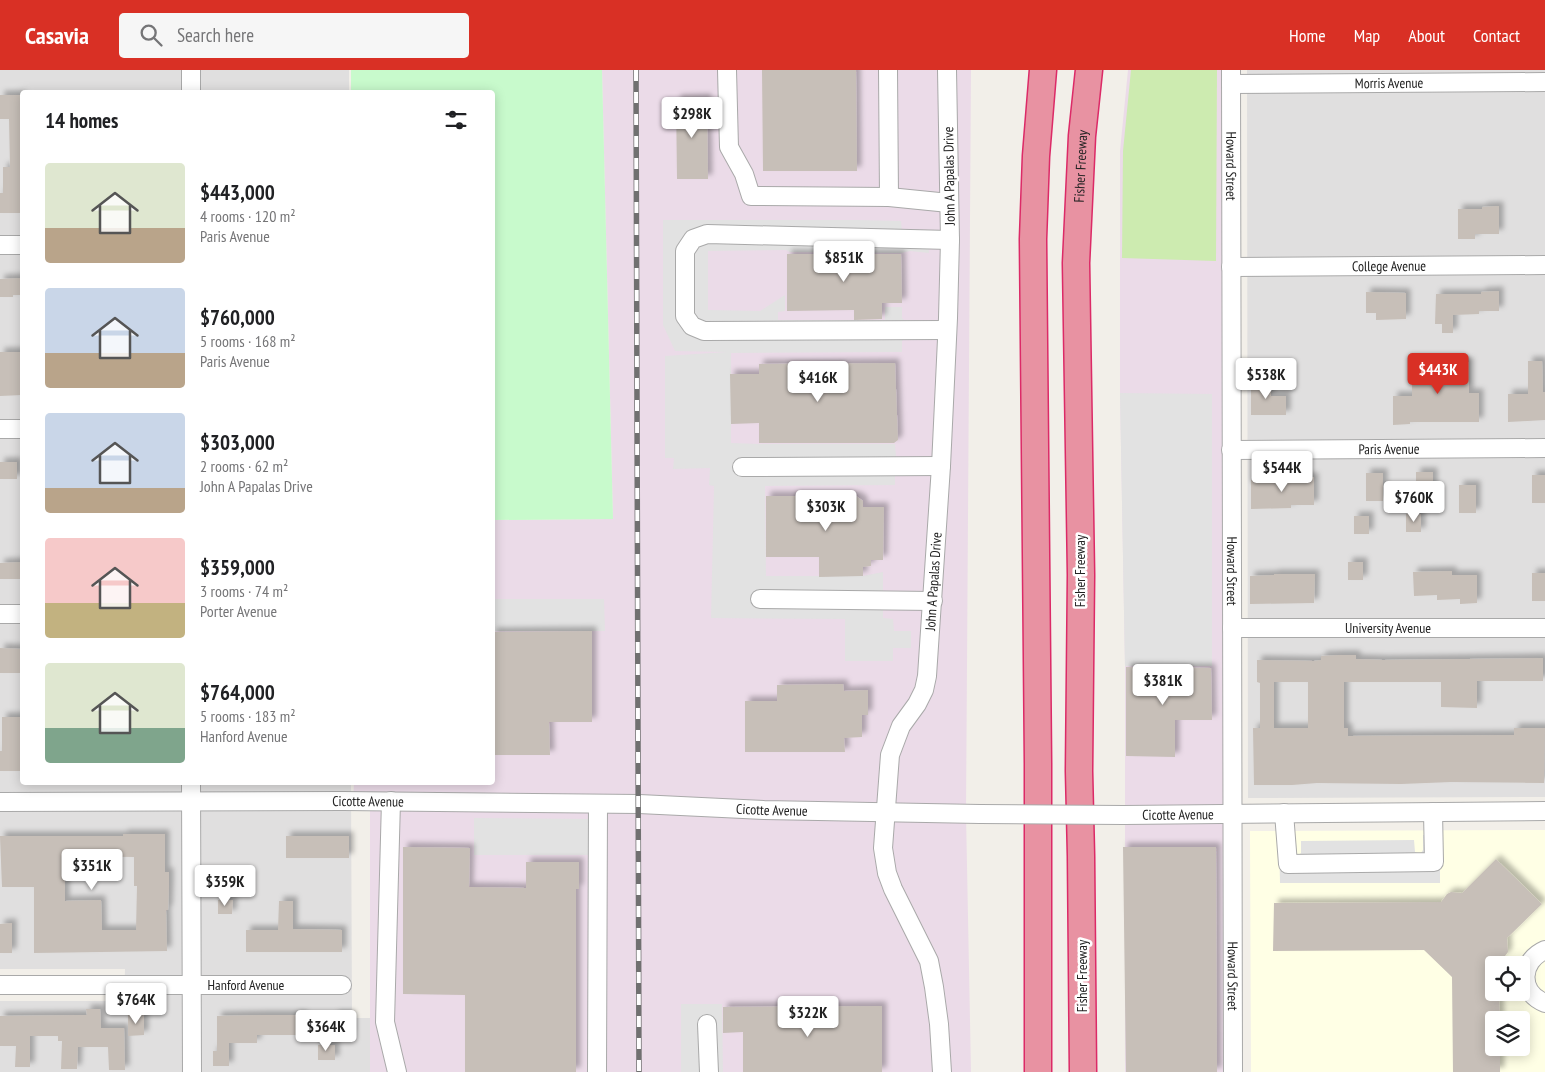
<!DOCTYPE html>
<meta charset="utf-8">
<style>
body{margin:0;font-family:"PT Sans Narrow",sans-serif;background:#f6f6f6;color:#202124;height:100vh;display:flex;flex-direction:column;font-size:19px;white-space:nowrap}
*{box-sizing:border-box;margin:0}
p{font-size:16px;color:#757577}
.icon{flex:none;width:28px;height:28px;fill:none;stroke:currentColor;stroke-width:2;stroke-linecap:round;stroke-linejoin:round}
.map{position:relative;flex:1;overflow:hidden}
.sheet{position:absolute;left:20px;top:20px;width:475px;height:695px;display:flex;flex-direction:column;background:#fff;border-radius:5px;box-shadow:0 2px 12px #0003}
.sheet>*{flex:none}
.tools{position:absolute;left:1485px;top:886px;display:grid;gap:10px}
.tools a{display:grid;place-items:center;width:45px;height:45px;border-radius:5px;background:#fff;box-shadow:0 2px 12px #0003;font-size:25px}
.price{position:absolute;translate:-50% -42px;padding:0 11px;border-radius:5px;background:#fff;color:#222;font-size:16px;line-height:32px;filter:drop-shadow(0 1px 2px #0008)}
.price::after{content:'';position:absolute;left:50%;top:30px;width:15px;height:11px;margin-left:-8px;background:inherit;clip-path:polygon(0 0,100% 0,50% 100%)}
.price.selected{background:#d93025;color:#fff}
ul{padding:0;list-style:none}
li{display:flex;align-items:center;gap:15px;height:125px;padding:0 25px}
li span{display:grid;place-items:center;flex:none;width:140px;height:100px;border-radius:5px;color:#555}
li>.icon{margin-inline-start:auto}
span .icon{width:60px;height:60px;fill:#fffc;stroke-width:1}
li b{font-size:21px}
h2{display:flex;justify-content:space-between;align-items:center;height:60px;padding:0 25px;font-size:21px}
header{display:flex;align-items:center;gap:30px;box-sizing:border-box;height:70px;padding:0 25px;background:#d93025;color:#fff}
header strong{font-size:24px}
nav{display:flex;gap:28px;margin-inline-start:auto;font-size:18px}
.search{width:350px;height:45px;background:#f6f6f6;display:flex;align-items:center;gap:12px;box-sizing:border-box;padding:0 18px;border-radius:5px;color:#757577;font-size:19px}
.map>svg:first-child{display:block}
.residential{fill:#e0dfdf}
.industrial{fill:#ebdbe8}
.education{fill:#ffffe5;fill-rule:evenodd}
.grass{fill:#cdebb0}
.park{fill:#c8facc}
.parking{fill:#e2e2e2}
.building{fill:#c7bfb8;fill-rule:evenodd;filter:url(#shadow)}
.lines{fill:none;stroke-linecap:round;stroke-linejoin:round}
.minor-casing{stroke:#a9a9a9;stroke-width:20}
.highway-casing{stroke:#dc2a67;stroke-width:29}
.minor{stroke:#fff;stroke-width:18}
.highway{stroke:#e892a2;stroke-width:26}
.rail-casing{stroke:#707070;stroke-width:5.5}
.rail{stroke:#fff;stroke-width:4;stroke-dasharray:11;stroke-linecap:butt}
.minor-bridge-casing{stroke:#a9a9a9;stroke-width:20;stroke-linecap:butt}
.minor-bridge{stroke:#fff;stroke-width:18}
.labels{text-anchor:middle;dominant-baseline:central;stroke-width:5;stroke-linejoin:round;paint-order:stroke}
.street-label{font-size:14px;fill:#222;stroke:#fff}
</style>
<header>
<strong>Casavia</strong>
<div class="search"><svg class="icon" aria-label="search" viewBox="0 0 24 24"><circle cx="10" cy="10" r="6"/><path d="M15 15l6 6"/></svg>Search here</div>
<nav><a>Home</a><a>Map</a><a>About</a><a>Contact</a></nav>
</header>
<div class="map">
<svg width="1545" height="1002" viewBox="0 0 1545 1002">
<defs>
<filter id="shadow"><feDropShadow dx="4.5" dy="-4.5" stdDeviation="2.5" flood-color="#0004"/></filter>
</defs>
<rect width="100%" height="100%" fill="#f2efe9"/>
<path class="residential" d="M 0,0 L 349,0 L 349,22 L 22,22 L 22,712 L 351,713 L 352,948 L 370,948 L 370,1002 L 0,1002 L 0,931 L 124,931 L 125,899 L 0,899 Z
M 1247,0 L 1545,0 L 1545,727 L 1248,728 Z"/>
<path class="industrial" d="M 602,0 L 971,0 L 966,744 L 971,1002 L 370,1002 L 370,731 L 353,731 L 354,713 L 492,712 L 493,450 L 613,449 Z
M 1128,0 L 1231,0 L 1233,1002 L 1125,1002 L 1125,596 L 1120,323 L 1120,81 Z"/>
<path class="education" d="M 1545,760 L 1545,1002 L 1251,1002 L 1250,761 ZM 1494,895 L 1521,895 L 1521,922 L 1494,922 ZM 1494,950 L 1521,950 L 1521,978 L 1494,978 Z"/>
<path class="grass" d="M 1131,0 L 1217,0 L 1216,191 L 1122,188 L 1123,81 Z"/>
<path class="park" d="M 351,0 L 602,0 L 613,449 L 493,450 L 492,22 L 351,22 Z"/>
<path class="parking" d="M 663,150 L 857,150 L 901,151 L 902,161 L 928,166 L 929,183 L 910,181 L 901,183 L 790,182 L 786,180 L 708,181 L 708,240 L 760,241 L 785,225 L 785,241 L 778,242 L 778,250 L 885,250 L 885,237 L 902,237 L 902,248 L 904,250 L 927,251 L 926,268 L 904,269 L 902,271 L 902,282 L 731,283 L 731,373 L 759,374 L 895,374 L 896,387 L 915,387 L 914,401 L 895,401 L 895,415 L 765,416 L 766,506 L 863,506 L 883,502 L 883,548 L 893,549 L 894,561 L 911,561 L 911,578 L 893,578 L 893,591 L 845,591 L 845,549 L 711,548 L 714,416 L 709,415 L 710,398 L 673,399 L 674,388 L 665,388 L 665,286 L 727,282 L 675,281 L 663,255 Z
M 1120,323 L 1212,324 L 1212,596 L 1125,596 Z
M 492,529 L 604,529 L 605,561 L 493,561 Z
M 474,748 L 590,749 L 590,785 L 474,785 Z
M 1423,765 L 1440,765 L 1440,813 L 1280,813 L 1279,771 L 1296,771 L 1296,782 L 1297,784 L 1300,784 L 1301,783 L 1301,771 L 1414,770 L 1415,782 L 1418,783 L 1421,783 L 1423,780 Z
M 681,934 L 722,934 L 723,1002 L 681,1002 Z"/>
<path class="building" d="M 762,0 L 856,0 L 857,101 L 763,101 Z
M 0,25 L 22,25 L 22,143 L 0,143 L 0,123 L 3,123 L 3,97 L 10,97 L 9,49 L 0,49 Z
M 707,28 L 708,109 L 677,109 L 676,29 Z
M 1499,136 L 1499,164 L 1475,164 L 1475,169 L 1458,169 L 1458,139 L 1482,139 L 1482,137 Z
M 787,184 L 901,184 L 902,233 L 882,233 L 882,249 L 854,250 L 854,240 L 787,241 Z
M 22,208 L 22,225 L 13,225 L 13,227 L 0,227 L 0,209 Z
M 1499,221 L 1499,241 L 1479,241 L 1479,244 L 1453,245 L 1453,263 L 1442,263 L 1442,254 L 1435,254 L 1436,224 L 1481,224 L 1481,222 Z
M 1366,222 L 1406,223 L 1406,249 L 1376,250 L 1376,243 L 1366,243 Z
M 0,282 L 22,282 L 22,325 L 0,326 Z
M 1528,291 L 1542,291 L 1543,322 L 1545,322 L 1545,350 L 1508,352 L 1508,324 L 1528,324 Z
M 1412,292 L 1469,292 L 1469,323 L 1479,323 L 1479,352 L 1410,352 L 1410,354 L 1393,355 L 1393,326 L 1412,326 Z
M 895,293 L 898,370 L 894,373 L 759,373 L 759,353 L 731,354 L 730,304 L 759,304 L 759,294 Z
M 1251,310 L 1271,310 L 1271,326 L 1286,326 L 1286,345 L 1251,345 Z
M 0,392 L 17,392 L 17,409 L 0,409 Z
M 1416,402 L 1433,402 L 1433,431 L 1416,431 Z
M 1366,403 L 1383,403 L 1383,431 L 1366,431 Z
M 1532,405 L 1545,405 L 1545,433 L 1532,433 Z
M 1297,407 L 1314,407 L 1314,435 L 1291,435 L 1291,438 L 1251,439 L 1251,410 L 1297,409 Z
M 1459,415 L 1476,415 L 1476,443 L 1459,443 Z
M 766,426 L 856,426 L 863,431 L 863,437 L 884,437 L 883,490 L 871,490 L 871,496 L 863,497 L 863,506 L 819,507 L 819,487 L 766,487 Z
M 1406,444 L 1421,444 L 1421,462 L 1406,462 Z
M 1354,446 L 1369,446 L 1369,464 L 1354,464 Z
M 22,492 L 22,509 L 0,509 L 0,493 Z
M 1348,492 L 1363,492 L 1363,510 L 1348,510 Z
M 1452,501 L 1452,505 L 1477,505 L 1477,533 L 1460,534 L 1460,529 L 1437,530 L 1437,525 L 1414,526 L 1413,502 Z
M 1532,503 L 1545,503 L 1545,531 L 1532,531 Z
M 1274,504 L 1315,504 L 1314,533 L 1250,534 L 1250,506 L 1274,505 Z
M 592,561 L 592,652 L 549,652 L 550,685 L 492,685 L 492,562 Z
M 0,578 L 22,579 L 22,603 L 0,603 Z
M 1340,585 L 1356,585 L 1356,589 L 1383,590 L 1543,588 L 1543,611 L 1477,611 L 1477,638 L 1441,637 L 1441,612 L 1344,612 L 1344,658 L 1348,658 L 1348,666 L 1514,665 L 1514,658 L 1545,658 L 1544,713 L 1451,712 L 1401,714 L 1317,713 L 1292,715 L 1254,715 L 1253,658 L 1260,658 L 1260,613 L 1257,612 L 1257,590 L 1314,591 L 1321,590 L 1321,586 ZM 1274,612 L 1308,612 L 1308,658 L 1274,658 Z
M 1126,597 L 1211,598 L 1212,650 L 1175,650 L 1175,687 L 1126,686 Z
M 843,614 L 844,621 L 868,620 L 868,645 L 862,645 L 862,667 L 844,668 L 845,682 L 745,682 L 745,631 L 777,631 L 777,615 Z
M 2,647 L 22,647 L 22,701 L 0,701 L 0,681 L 2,681 Z
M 123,764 L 165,764 L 165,802 L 169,802 L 169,816 L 168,840 L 166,840 L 167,881 L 34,883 L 34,817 L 2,817 L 0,766 L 123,766 ZM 65,786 L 134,787 L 134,816 L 137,816 L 136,860 L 102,860 L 101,830 L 65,831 Z
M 286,766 L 349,766 L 349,788 L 286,788 Z
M 403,777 L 470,778 L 469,817 L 526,818 L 526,792 L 579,792 L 579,819 L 576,819 L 576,1002 L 465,1002 L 465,925 L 403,924 Z
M 1123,777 L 1216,777 L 1217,1002 L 1126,1002 Z
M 1496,789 L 1542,834 L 1507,868 L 1508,882 L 1505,886 L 1499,889 L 1499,895 L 1494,895 L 1494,922 L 1499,922 L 1500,950 L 1494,950 L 1494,978 L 1500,978 L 1500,1002 L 1453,1002 L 1452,907 L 1424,880 L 1273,881 L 1274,833 L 1441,832 L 1447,824 L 1451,822 L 1462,823 Z
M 218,830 L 233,830 L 232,844 L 218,844 Z
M 279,831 L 293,831 L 293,859 L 342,860 L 342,882 L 246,882 L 246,860 L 278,860 Z
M 12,853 L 12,883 L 0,883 L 0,854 Z
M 882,936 L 882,1002 L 743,1002 L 743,962 L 723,963 L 723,937 Z
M 86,939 L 100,939 L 101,958 L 124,958 L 125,1000 L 109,1000 L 108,977 L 78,977 L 77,999 L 61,999 L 62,971 L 58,971 L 58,966 L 30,966 L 30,997 L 15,997 L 16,976 L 0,976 L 0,946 L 82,945 L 87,945 Z
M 128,945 L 144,945 L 144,965 L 128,966 Z
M 264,945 L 303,945 L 303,965 L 257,965 L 257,973 L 229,973 L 229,996 L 213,996 L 213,981 L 217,981 L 217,946 Z
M 334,945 L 350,945 L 350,965 L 334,965 Z
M 318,975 L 335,975 L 335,990 L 318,990 Z"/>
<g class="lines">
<g class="minor-casing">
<g id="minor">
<path d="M 727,0 L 729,77 L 744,104 L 751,126 L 889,127 L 949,133"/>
<path d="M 888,0 L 889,127"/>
<path id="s1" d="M 1231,0 L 1233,1002"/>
<path id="s2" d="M 1231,14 L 1545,12"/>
<path d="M 191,22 L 191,0"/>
<path d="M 0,175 L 22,175"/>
<path id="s3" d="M 1231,197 L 1545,195"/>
<path d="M 947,260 L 704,261 L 692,256 L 685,246 L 685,181 L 693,169 L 707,164 L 950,170"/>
<path d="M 0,359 L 22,359"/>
<path id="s4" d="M 1231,380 L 1545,378"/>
<path d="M 742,397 L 941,396"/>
<path d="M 760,529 L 933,531"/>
<path d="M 0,544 L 22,544"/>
<path id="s5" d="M 1232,558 L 1545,558"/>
<path d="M 191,712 L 192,1002"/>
<path d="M 391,731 L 385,952 L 397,1002"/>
<path id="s6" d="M 0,732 L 343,731 L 639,734 L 764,740 L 980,744"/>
<path d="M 1284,743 L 1288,794 L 1434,792 L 1433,742"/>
<path id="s7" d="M 1124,745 L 1545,741"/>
<path d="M 1545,880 C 1520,891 1518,922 1545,933"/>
<path id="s8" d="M 0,915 L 342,915"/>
<path d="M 707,954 L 709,1002"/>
<path d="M 597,1002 L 598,734"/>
<path id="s9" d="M 942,1002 L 939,954 L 934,917 L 929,891 L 893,819 L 887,803 L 883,778 L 890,685 L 901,656 L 917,634 L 924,620 L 927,606 L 941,396 L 948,248 L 950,170 L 947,0"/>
</g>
</g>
<g class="highway-casing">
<g id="highway">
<path d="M 1038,1002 L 1038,693 L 1033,169 L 1036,86 L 1043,0"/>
<path id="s10" d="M 1083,1002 L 1081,786 L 1079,701 L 1081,505 L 1076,193 L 1082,66 L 1089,0"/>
</g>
</g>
<use href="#minor" class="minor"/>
<use href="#highway" class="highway"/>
<g class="rail-casing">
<path id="rail" d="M 636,0 L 639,1002"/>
</g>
<use href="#rail" class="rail"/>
<g class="minor-bridge-casing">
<path id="minor-bridge" d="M 980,744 L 1124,745"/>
</g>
<use href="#minor-bridge" class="minor-bridge"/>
</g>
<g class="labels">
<g class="street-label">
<text stroke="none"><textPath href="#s2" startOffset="158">Morris Avenue</textPath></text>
<text stroke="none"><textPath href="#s10" startOffset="906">Fisher Freeway</textPath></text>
<text stroke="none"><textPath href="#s1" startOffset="96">Howard Street</textPath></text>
<text transform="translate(949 106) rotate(-91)">John A Papalas Drive</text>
<text stroke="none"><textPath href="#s3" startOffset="158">College Avenue</textPath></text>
<text stroke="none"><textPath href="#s4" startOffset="158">Paris Avenue</textPath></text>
<text transform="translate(1080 501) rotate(-90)">Fisher Freeway</text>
<text stroke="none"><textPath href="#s1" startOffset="501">Howard Street</textPath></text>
<text stroke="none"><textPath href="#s9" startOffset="511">John A Papalas Drive</textPath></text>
<text stroke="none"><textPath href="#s5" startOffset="156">University Avenue</textPath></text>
<text stroke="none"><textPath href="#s6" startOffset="368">Cicotte Avenue</textPath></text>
<text stroke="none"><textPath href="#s6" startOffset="772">Cicotte Avenue</textPath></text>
<text stroke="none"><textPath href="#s7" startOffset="54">Cicotte Avenue</textPath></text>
<text transform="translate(1082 906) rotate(-90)">Fisher Freeway</text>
<text stroke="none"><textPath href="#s1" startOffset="906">Howard Street</textPath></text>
<text stroke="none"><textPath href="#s8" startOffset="246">Hanford Avenue</textPath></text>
</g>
</g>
</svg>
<div class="tools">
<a><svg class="icon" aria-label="locate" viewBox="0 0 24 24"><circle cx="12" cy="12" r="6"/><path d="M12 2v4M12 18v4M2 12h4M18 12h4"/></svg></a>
<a><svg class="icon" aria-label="layers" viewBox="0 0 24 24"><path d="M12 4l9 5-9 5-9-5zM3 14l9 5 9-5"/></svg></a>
</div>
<b class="price" style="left:692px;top:69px">$298K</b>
<b class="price" style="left:844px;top:213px">$851K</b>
<b class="price selected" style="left:1438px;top:325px">$443K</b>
<b class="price" style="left:1266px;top:330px">$538K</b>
<b class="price" style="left:818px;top:333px">$416K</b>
<b class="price" style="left:1282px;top:423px">$544K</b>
<b class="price" style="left:1414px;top:453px">$760K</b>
<b class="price" style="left:826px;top:462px">$303K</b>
<b class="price" style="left:1163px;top:636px">$381K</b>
<b class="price" style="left:92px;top:821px">$351K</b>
<b class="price" style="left:225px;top:837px">$359K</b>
<b class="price" style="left:136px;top:955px">$764K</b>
<b class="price" style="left:808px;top:968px">$322K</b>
<b class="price" style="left:326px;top:982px">$364K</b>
<section class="sheet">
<h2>14 homes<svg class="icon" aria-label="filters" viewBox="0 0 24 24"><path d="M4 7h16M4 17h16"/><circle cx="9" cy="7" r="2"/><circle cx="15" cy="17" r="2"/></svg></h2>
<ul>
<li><span style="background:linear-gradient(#dfe7d0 65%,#b9a48a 0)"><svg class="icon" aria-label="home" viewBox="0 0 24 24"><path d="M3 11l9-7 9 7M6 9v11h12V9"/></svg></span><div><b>$443,000</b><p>4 rooms · 120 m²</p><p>Paris Avenue</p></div></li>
<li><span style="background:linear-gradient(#c9d6e8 65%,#b9a48a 0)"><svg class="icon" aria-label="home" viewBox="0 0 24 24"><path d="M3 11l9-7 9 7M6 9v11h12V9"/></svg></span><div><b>$760,000</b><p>5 rooms · 168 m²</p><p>Paris Avenue</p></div></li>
<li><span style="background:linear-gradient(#c9d6e8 75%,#b9a48a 0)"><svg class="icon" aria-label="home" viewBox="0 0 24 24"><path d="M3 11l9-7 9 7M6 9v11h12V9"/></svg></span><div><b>$303,000</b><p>2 rooms · 62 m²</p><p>John A Papalas Drive</p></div></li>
<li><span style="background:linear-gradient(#f6c9c9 65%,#c2b280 0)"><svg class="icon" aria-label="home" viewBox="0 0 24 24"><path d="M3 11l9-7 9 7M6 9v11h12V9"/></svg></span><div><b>$359,000</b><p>3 rooms · 74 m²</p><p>Porter Avenue</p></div></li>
<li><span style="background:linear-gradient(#dfe7d0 65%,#7fa58c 0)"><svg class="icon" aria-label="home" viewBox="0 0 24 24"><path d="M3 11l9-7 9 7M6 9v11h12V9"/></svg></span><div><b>$764,000</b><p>5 rooms · 183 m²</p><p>Hanford Avenue</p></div></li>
</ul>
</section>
</div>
